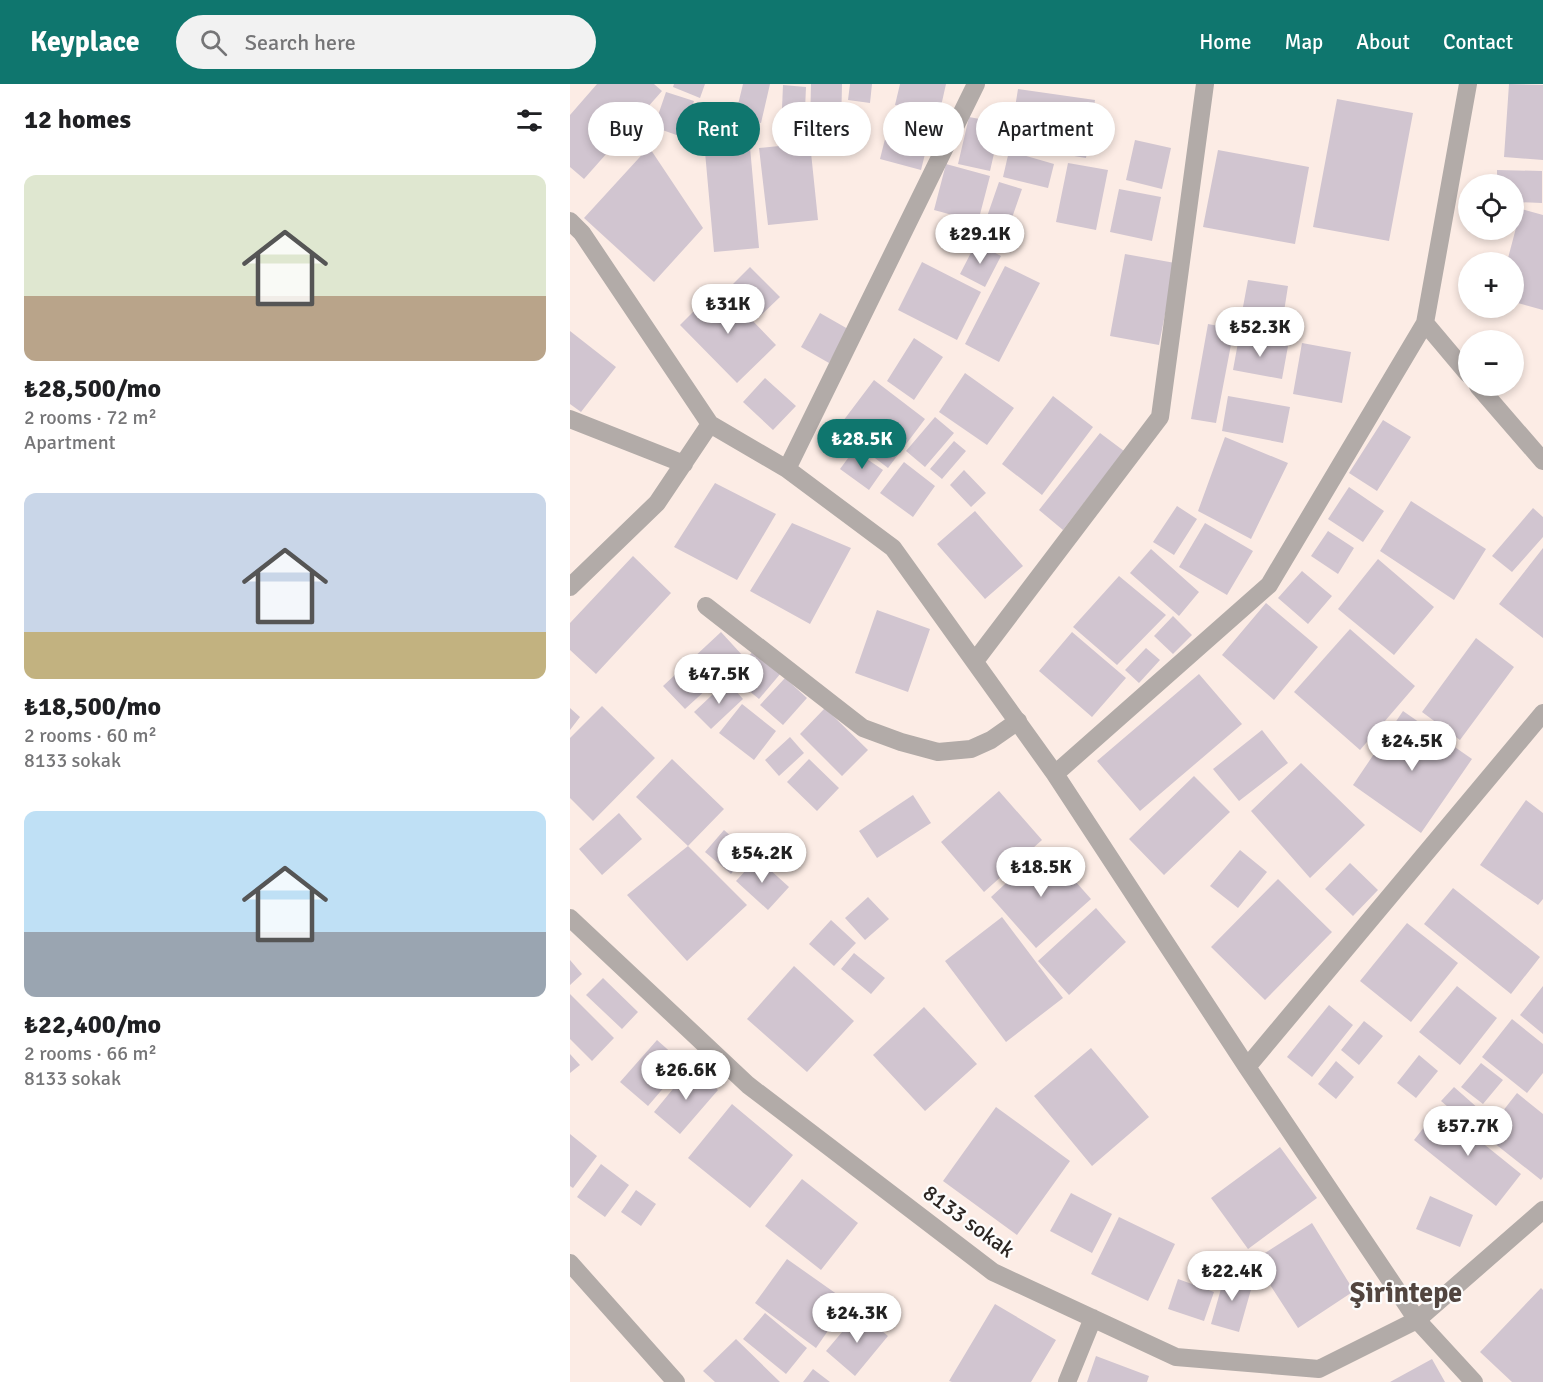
<!DOCTYPE html>
<meta charset="utf-8">
<style>
body{margin:0;font-family:Signika,sans-serif;background:#f2f2f2;color:#202124;height:100vh;display:flex;flex-direction:column;font-size:22px;white-space:nowrap}
*{box-sizing:border-box;margin:0}
p{font-size:20px;color:#757577}
.icon{flex:none;width:33px;height:33px;fill:none;stroke:currentColor;stroke-width:2;stroke-linecap:round;stroke-linejoin:round}
.map{position:relative;flex:1;overflow:hidden}
.sheet{display:flex;flex-direction:column;background:#fff;width:570px}
.sheet>*{flex:none}
.banner{position:absolute;left:18px;top:18px;width:570px;height:54px;display:flex;gap:12px}
.controls{position:absolute;left:888px;top:90px;display:grid;gap:12px}
.controls a{display:grid;place-items:center;width:66px;height:66px;border-radius:50%;background:#fff;box-shadow:0 3px 9px #0003;font-size:30px}
.price{position:absolute;translate:-50% -51px;padding:0 14px;border-radius:21px;background:#fff;color:#222;font-size:20px;line-height:39px;filter:drop-shadow(0 2px 3px #0008)}
.price::after{content:'';position:absolute;left:50%;top:36px;width:18px;height:14px;margin-left:-9px;background:inherit;clip-path:polygon(0 0,100% 0,50% 100%)}
.price.active{background:#0f766e;color:#fff}
ul{padding:0;list-style:none}
li{display:grid;align-content:center;gap:12px;height:318px;padding:0 24px}
li span{display:grid;place-items:center;height:186px;border-radius:12px;color:#555}
li>.icon{margin-inline-start:auto}
span .icon{width:108px;height:108px;fill:#fffc;stroke-width:1}
li b{font-size:26px}
h2{display:flex;justify-content:space-between;align-items:center;height:72px;padding:0 24px;font-size:26px}
.tag{padding:0 21px;border-radius:27px;background:#fff;box-shadow:0 3px 9px #0003;font-size:21px;line-height:54px}
.tag.active{background:#0f766e;color:#fff}
header{display:flex;align-items:center;gap:36px;box-sizing:border-box;height:84px;padding:0 30px;background:#0f766e;color:#fff}
header strong{font-size:28px}
nav{display:flex;gap:33px;margin-inline-start:auto;font-size:21px}
.search{width:420px;height:54px;background:#f2f2f2;display:flex;align-items:center;gap:15px;box-sizing:border-box;padding:0 21px;border-radius:33px;color:#757577;font-size:22px}
main{display:flex;flex:1;min-height:0}
.map>svg:first-child{display:block}
.building{fill:#d1c5d0}
.lines{fill:none;stroke-linecap:round;stroke-linejoin:round}
.service{stroke:#b2aba8;stroke-width:18}
.minor{stroke:#b2aba8;stroke-width:18}
.labels{text-anchor:middle;dominant-baseline:central;stroke-width:4.5;stroke-linejoin:round;paint-order:stroke}
.street-label{font-size:22px;fill:#2b2522;stroke:#fdfdfd}
.district-label{font-size:28px;font-weight:bold;fill:#52453f;stroke:#fdfdfd}
</style>
<header>
<strong>Keyplace</strong>
<div class="search"><svg class="icon" aria-label="search" viewBox="0 0 24 24"><circle cx="10" cy="10" r="6"/><path d="M15 15l6 6"/></svg>Search here</div>
<nav><a>Home</a><a>Map</a><a>About</a><a>Contact</a></nav>
</header>
<main>
<section class="sheet">
<h2>12 homes<svg class="icon" aria-label="filters" viewBox="0 0 24 24"><path d="M4 7h16M4 17h16"/><circle cx="9" cy="7" r="2"/><circle cx="15" cy="17" r="2"/></svg></h2>
<ul>
<li><span style="background:linear-gradient(#dfe7d0 65%,#b9a48a 0)"><svg class="icon" aria-label="home" viewBox="0 0 24 24"><path d="M3 11l9-7 9 7M6 9v11h12V9"/></svg></span><div><b>₺28,500/mo</b><p>2 rooms · 72 m²</p><p>Apartment</p></div></li>
<li><span style="background:linear-gradient(#c9d6e8 75%,#c2b280 0)"><svg class="icon" aria-label="home" viewBox="0 0 24 24"><path d="M3 11l9-7 9 7M6 9v11h12V9"/></svg></span><div><b>₺18,500/mo</b><p>2 rooms · 60 m²</p><p>8133 sokak</p></div></li>
<li><span style="background:linear-gradient(#bfe0f5 65%,#9aa5b1 0)"><svg class="icon" aria-label="home" viewBox="0 0 24 24"><path d="M3 11l9-7 9 7M6 9v11h12V9"/></svg></span><div><b>₺22,400/mo</b><p>2 rooms · 66 m²</p><p>8133 sokak</p></div></li>
</ul>
</section>
<div class="map">
<svg width="973" height="1298" viewBox="0 0 973 1298">
<rect width="100%" height="100%" fill="#fcece5"/>
<path class="building" d="M 27,0 L 84,0 L 92,7 L 14,95 L 0,83 L 0,31 Z
M 104,0 L 135,0 L 130,14 L 103,3 Z
M 173,0 L 200,0 L 191,39 L 165,33 Z
M 241,0 L 272,0 L 271,45 L 240,44 Z
M 280,0 L 302,0 L 300,19 L 278,16 Z
M 330,0 L 376,0 L 369,31 L 325,21 Z
M 939,0 L 973,1 L 973,76 L 934,73 Z
M 213,1 L 236,3 L 234,49 L 211,48 Z
M 448,5 L 525,16 L 516,74 L 439,61 Z
M 96,8 L 124,17 L 112,53 L 84,43 Z
M 767,15 L 843,29 L 819,157 L 743,143 Z
M 322,27 L 363,38 L 351,86 L 310,75 Z
M 399,33 L 431,39 L 420,87 L 388,80 Z
M 565,56 L 601,64 L 592,105 L 556,96 Z
M 240,59 L 248,136 L 198,141 L 189,64 Z
M 79,63 L 133,144 L 84,198 L 14,134 Z
M 180,63 L 189,164 L 144,168 L 135,68 Z
M 648,66 L 739,83 L 725,160 L 633,143 Z
M 439,67 L 484,80 L 478,104 L 433,93 Z
M 498,79 L 538,86 L 526,146 L 486,138 Z
M 376,80 L 420,92 L 408,138 L 364,126 Z
M 927,86 L 972,87 L 972,119 L 944,118 L 944,100 L 927,100 Z
M 429,98 L 452,105 L 435,154 L 412,147 Z
M 549,105 L 591,113 L 582,157 L 540,148 Z
M 951,125 L 973,131 L 973,226 L 944,218 L 944,178 L 937,178 Z
M 406,159 L 431,172 L 415,203 L 390,190 Z
M 555,170 L 605,179 L 589,261 L 540,252 Z
M 352,178 L 411,208 L 387,256 L 328,226 Z
M 435,182 L 470,199 L 429,278 L 395,260 Z
M 180,183 L 210,213 L 188,234 L 159,204 Z
M 678,196 L 718,202 L 711,247 L 670,239 Z
M 149,202 L 206,261 L 167,299 L 110,241 Z
M 250,229 L 278,245 L 259,279 L 231,263 Z
M 638,240 L 664,245 L 646,339 L 621,335 Z
M 0,247 L 46,283 L 11,328 L 0,320 Z
M 669,253 L 718,262 L 712,295 L 663,286 Z
M 344,254 L 373,273 L 344,316 L 317,297 Z
M 732,259 L 781,268 L 772,319 L 723,310 Z
M 395,289 L 444,324 L 417,361 L 369,328 Z
M 195,294 L 226,322 L 203,346 L 173,318 Z
M 304,296 L 355,335 L 318,384 L 267,345 Z
M 483,312 L 523,343 L 472,411 L 432,380 Z
M 658,312 L 720,323 L 713,359 L 652,347 Z
M 365,333 L 384,349 L 355,383 L 336,367 Z
M 813,336 L 841,353 L 807,407 L 779,389 Z
M 530,349 L 554,367 L 493,446 L 469,426 Z
M 655,353 L 718,379 L 681,455 L 628,427 Z
M 384,357 L 396,367 L 372,395 L 360,385 Z
M 284,366 L 313,386 L 299,406 L 270,385 Z
M 334,378 L 365,402 L 343,433 L 310,409 Z
M 394,386 L 416,409 L 401,423 L 380,401 Z
M 145,399 L 206,430 L 167,496 L 104,463 Z
M 779,403 L 814,427 L 793,458 L 758,435 Z
M 841,417 L 916,465 L 884,516 L 810,467 Z
M 607,422 L 627,435 L 604,471 L 583,458 Z
M 963,424 L 973,433 L 973,453 L 942,488 L 922,472 Z
M 405,427 L 453,482 L 415,515 L 367,460 Z
M 222,439 L 281,464 L 240,540 L 180,507 Z
M 635,439 L 683,467 L 657,511 L 609,483 Z
M 758,447 L 784,464 L 768,490 L 741,472 Z
M 973,464 L 973,554 L 929,520 Z
M 581,465 L 629,508 L 609,532 L 560,489 Z
M 63,472 L 101,509 L 26,590 L 0,566 L 0,539 Z
M 808,475 L 864,523 L 824,571 L 768,525 Z
M 732,487 L 762,512 L 738,540 L 708,514 Z
M 549,492 L 596,531 L 547,581 L 503,543 Z
M 696,519 L 748,563 L 704,616 L 652,571 Z
M 307,526 L 360,545 L 338,608 L 285,589 Z
M 603,532 L 622,551 L 603,570 L 584,552 Z
M 780,545 L 845,602 L 790,666 L 724,608 Z
M 151,548 L 173,572 L 115,625 L 93,602 Z
M 502,548 L 556,594 L 522,633 L 469,587 Z
M 906,554 L 944,583 L 890,656 L 852,628 Z
M 576,564 L 590,576 L 569,599 L 555,586 Z
M 183,567 L 211,589 L 189,615 L 162,593 Z
M 629,590 L 672,640 L 570,727 L 527,677 Z
M 215,594 L 237,614 L 213,641 L 190,621 Z
M 157,597 L 173,615 L 141,645 L 124,628 Z
M 172,620 L 206,647 L 184,676 L 149,649 Z
M 32,622 L 85,674 L 23,737 L 0,714 L 0,654 Z
M 0,624 L 10,633 L 0,646 Z
M 255,624 L 298,666 L 272,692 L 230,650 Z
M 833,627 L 902,675 L 851,749 L 783,701 Z
M 692,646 L 718,679 L 669,717 L 643,685 Z
M 220,653 L 234,669 L 209,692 L 195,676 Z
M 102,675 L 154,725 L 118,762 L 66,713 Z
M 239,675 L 269,704 L 247,727 L 217,698 Z
M 731,679 L 795,741 L 740,794 L 681,727 Z
M 624,692 L 660,728 L 594,791 L 559,755 Z
M 429,707 L 472,756 L 414,808 L 371,758 Z
M 343,711 L 361,739 L 307,774 L 289,747 Z
M 956,716 L 973,729 L 973,815 L 968,821 L 910,781 Z
M 49,729 L 72,755 L 32,791 L 9,765 Z
M 154,746 L 179,768 L 161,790 L 135,768 Z
M 118,762 L 177,821 L 117,877 L 57,811 Z
M 475,763 L 521,815 L 466,864 L 421,813 Z
M 670,766 L 697,788 L 668,824 L 640,802 Z
M 187,774 L 219,803 L 198,826 L 166,797 Z
M 780,779 L 808,806 L 783,832 L 755,805 Z
M 708,795 L 762,848 L 695,916 L 641,863 Z
M 883,804 L 970,873 L 941,910 L 854,840 Z
M 298,813 L 319,835 L 295,856 L 275,834 Z
M 526,824 L 556,858 L 499,911 L 468,877 Z
M 432,833 L 493,914 L 436,958 L 375,877 Z
M 261,836 L 286,859 L 264,882 L 239,860 Z
M 837,839 L 888,879 L 841,938 L 790,897 Z
M 284,869 L 315,894 L 301,910 L 271,885 Z
M 0,876 L 12,890 L 0,901 Z
M 224,882 L 284,937 L 237,988 L 177,935 Z
M 33,894 L 68,928 L 52,945 L 16,911 Z
M 887,902 L 927,934 L 890,981 L 849,948 Z
M 973,902 L 973,950 L 950,931 Z
M 0,910 L 44,954 L 22,977 L 0,955 Z
M 759,921 L 783,941 L 742,993 L 717,973 Z
M 354,923 L 407,980 L 355,1027 L 303,971 Z
M 942,935 L 973,960 L 973,989 L 957,1009 L 912,973 Z
M 794,937 L 813,952 L 789,981 L 771,966 Z
M 87,956 L 114,980 L 78,1022 L 50,998 Z
M 521,964 L 579,1033 L 522,1082 L 464,1012 Z
M 0,970 L 10,981 L 0,989 Z
M 849,971 L 868,987 L 846,1014 L 827,999 Z
M 766,977 L 784,993 L 766,1015 L 748,1000 Z
M 911,979 L 933,996 L 913,1020 L 891,1003 Z
M 121,983 L 148,1006 L 110,1050 L 84,1028 Z
M 884,1003 L 918,1033 L 906,1047 L 871,1017 Z
M 947,1009 L 973,1030 L 973,1093 L 971,1096 L 914,1051 Z
M 162,1020 L 223,1071 L 180,1124 L 118,1074 Z
M 426,1023 L 500,1077 L 447,1151 L 373,1097 Z
M 869,1024 L 951,1090 L 926,1122 L 844,1056 Z
M 0,1050 L 27,1072 L 3,1104 L 0,1102 Z
M 710,1063 L 747,1114 L 678,1165 L 641,1114 Z
M 31,1080 L 59,1101 L 35,1133 L 7,1113 Z
M 232,1095 L 288,1139 L 251,1186 L 195,1142 Z
M 66,1106 L 86,1120 L 71,1142 L 51,1128 Z
M 501,1109 L 542,1130 L 522,1169 L 480,1147 Z
M 860,1112 L 903,1131 L 890,1163 L 846,1145 Z
M 549,1133 L 605,1160 L 578,1217 L 521,1190 Z
M 742,1139 L 784,1207 L 728,1244 L 684,1176 Z
M 217,1175 L 278,1218 L 246,1264 L 185,1219 Z
M 656,1187 L 684,1195 L 669,1248 L 641,1240 Z
M 608,1195 L 644,1208 L 634,1237 L 598,1225 Z
M 971,1204 L 973,1206 L 973,1298 L 942,1298 L 910,1268 Z
M 425,1220 L 486,1256 L 461,1298 L 382,1298 L 379,1297 Z
M 289,1228 L 318,1252 L 285,1292 L 256,1267 Z
M 195,1229 L 237,1264 L 216,1290 L 173,1255 Z
M 166,1255 L 210,1298 L 145,1298 L 133,1287 Z
M 526,1272 L 579,1292 L 577,1298 L 517,1298 Z
M 862,1275 L 875,1298 L 820,1298 Z
M 243,1285 L 260,1298 L 233,1298 Z"/>
<g class="lines">
<path class="service" d="M 136,522 L 293,644 L 331,658 L 368,668 L 401,665 L 421,656 L 448,637"/>
<path class="minor" d="M 0,137 L 12,149 L 140,340 L 217,385 L 323,464 L 485,690 L 677,983 L 847,1236 L 904,1298
M 855,239 L 898,290
M 908,302 L 973,377
M 0,335 L 114,380
M 217,385 L 406,0
M 0,503 L 87,419 L 140,340
M 405,577 L 590,333 L 635,0
M 485,690 L 699,501 L 855,239 L 898,0
M 0,834 L 178,1001 L 423,1188 L 606,1273 L 749,1285 L 847,1236 L 973,1126
M 677,983 L 973,629
M 0,1179 L 106,1298
M 497,1298 L 523,1234"/>
</g>
<g class="labels">
<g class="street-label">
<text transform="translate(399 1137) rotate(36)">8133 sokak</text>
</g>
<g class="district-label">
<text x="836" y="1209">Şirintepe</text>
</g>
</g>
</svg>
<div class="controls">
<a><svg class="icon" aria-label="locate" viewBox="0 0 24 24"><circle cx="12" cy="12" r="6"/><path d="M12 2v4M12 18v4M2 12h4M18 12h4"/></svg></a>
<a>+</a>
<a>−</a>
</div>
<b class="price" style="left:410px;top:181px">₺29.1K</b>
<b class="price" style="left:158px;top:251px">₺31K</b>
<b class="price" style="left:690px;top:274px">₺52.3K</b>
<b class="price active" style="left:292px;top:386px">₺28.5K</b>
<b class="price" style="left:149px;top:621px">₺47.5K</b>
<b class="price" style="left:842px;top:688px">₺24.5K</b>
<b class="price" style="left:192px;top:800px">₺54.2K</b>
<b class="price" style="left:471px;top:814px">₺18.5K</b>
<b class="price" style="left:116px;top:1017px">₺26.6K</b>
<b class="price" style="left:898px;top:1073px">₺57.7K</b>
<b class="price" style="left:662px;top:1218px">₺22.4K</b>
<b class="price" style="left:287px;top:1260px">₺24.3K</b>
<div class="banner">
<a class="tag">Buy</a>
<a class="tag active">Rent</a>
<a class="tag">Filters</a>
<a class="tag">New</a>
<a class="tag">Apartment</a>
</div>
</div>
</main>
